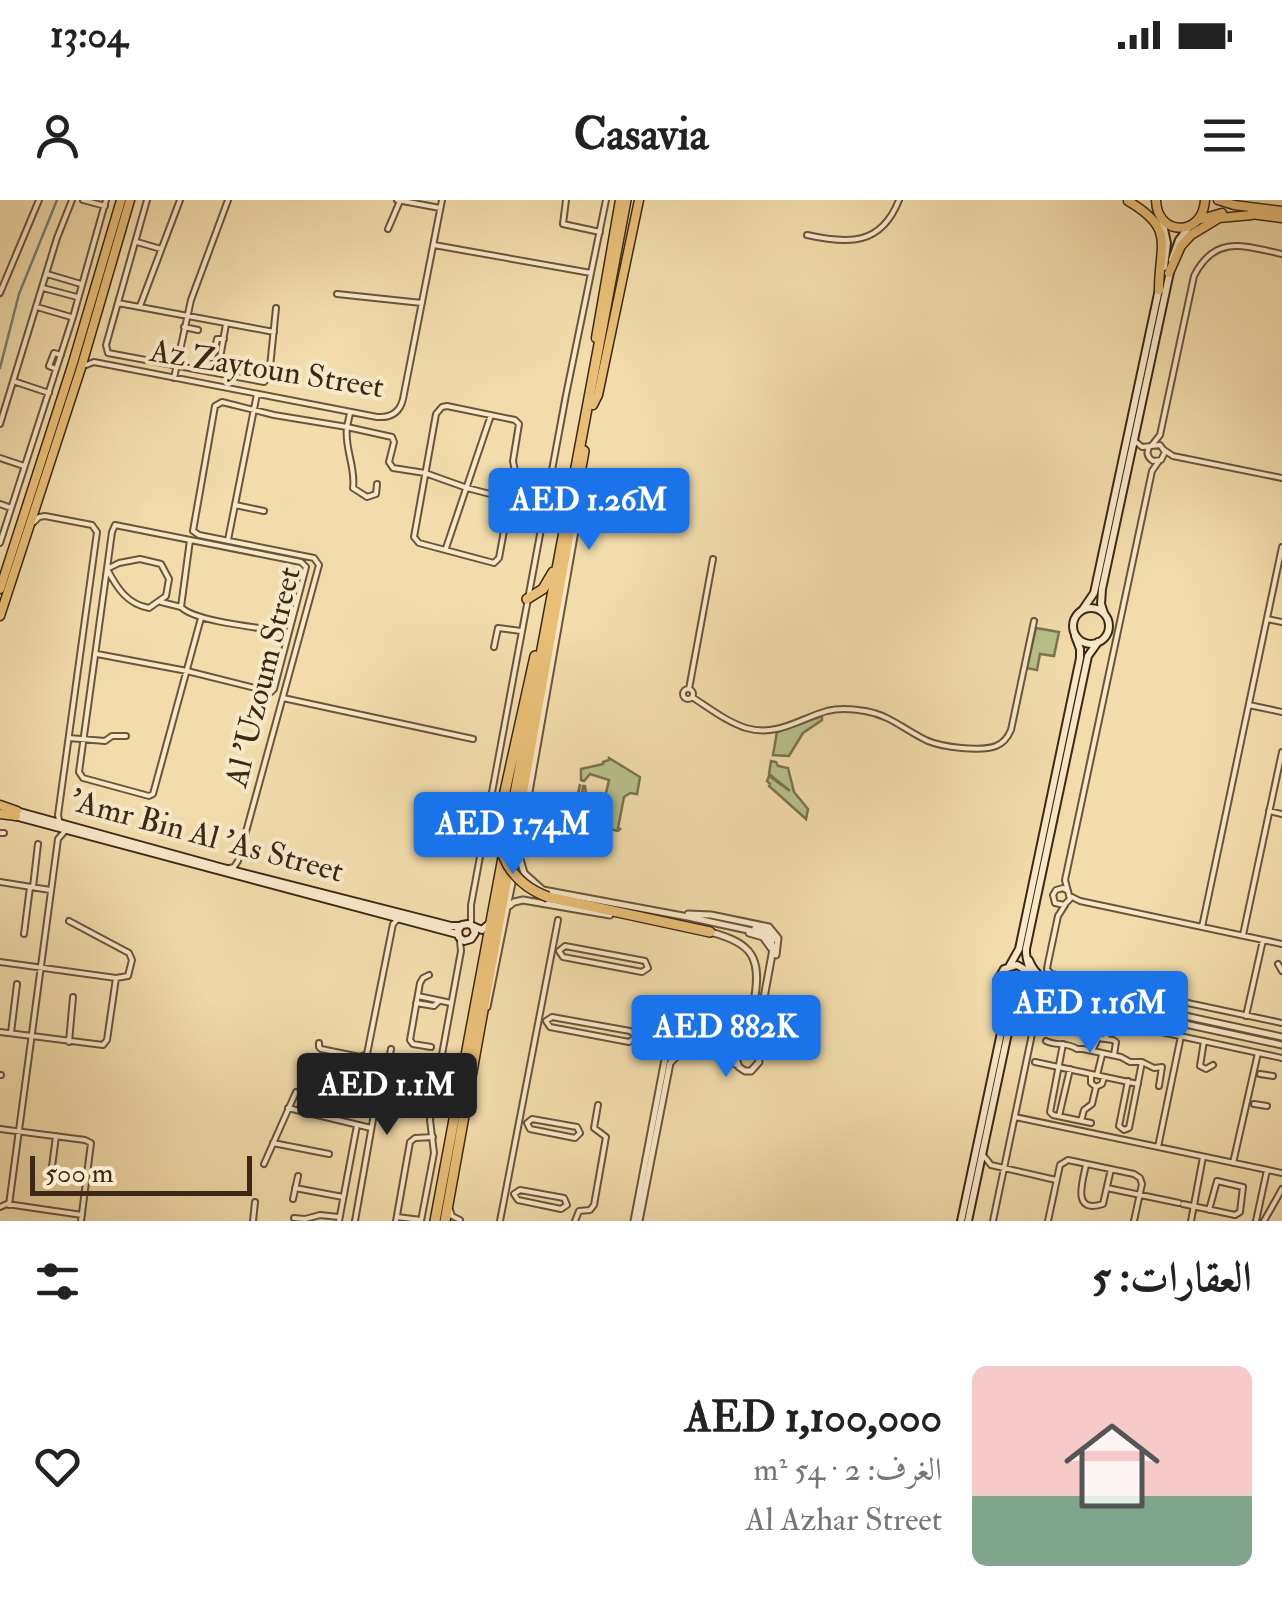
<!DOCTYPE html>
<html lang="ar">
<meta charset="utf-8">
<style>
body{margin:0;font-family:"IM FELL Double Pica",Amiri,serif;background:#f2f2f2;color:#222;direction:rtl;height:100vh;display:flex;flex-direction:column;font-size:38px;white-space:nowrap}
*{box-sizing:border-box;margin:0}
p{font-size:32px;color:#767676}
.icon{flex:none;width:55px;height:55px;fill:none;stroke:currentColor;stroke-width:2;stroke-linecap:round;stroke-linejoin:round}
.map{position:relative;height:1021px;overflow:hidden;direction:ltr}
.sheet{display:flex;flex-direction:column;background:#fff;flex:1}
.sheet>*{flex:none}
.scale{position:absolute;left:30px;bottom:25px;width:222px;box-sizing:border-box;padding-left:10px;border:5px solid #3d2816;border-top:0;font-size:28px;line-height:35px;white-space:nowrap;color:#3d2816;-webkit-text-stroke:8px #f7e8c8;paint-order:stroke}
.price{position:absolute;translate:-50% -85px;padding:0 22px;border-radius:10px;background:#1a73e8;color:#fff;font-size:32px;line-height:65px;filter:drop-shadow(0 2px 5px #0008)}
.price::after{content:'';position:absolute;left:50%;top:60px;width:30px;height:22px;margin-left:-15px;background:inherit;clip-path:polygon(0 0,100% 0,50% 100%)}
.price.current{background:#222;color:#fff}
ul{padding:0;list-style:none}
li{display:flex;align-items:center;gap:30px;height:250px;padding:0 30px}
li+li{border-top:2px solid #e0e0e0}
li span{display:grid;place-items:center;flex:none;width:280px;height:200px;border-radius:15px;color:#555}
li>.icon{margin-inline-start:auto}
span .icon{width:120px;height:120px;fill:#fffc;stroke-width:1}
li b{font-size:42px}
h2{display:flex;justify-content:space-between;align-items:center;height:120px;padding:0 30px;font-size:42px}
.status{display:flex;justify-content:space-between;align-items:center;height:70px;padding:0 50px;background:#fff;direction:ltr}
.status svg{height:28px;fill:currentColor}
header{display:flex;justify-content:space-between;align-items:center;height:130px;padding:0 30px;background:#fff;font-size:45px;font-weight:700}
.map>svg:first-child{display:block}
.green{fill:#b8c18b;stroke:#7a7450;stroke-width:2.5}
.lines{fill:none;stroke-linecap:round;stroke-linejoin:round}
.stream{stroke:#778073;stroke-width:2.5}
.minor-casing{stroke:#6a553b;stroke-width:8}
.tertiary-casing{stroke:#6a553b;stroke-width:9}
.secondary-casing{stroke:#3d2816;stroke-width:10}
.primary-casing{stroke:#3d2816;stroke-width:11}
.trunk-casing{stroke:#3d2816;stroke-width:12}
.minor{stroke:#f7e8c8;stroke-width:4}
.tertiary{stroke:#f7e8c8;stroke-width:5}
.secondary{stroke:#f7e8c8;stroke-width:6}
.primary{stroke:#e9be76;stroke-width:8}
.trunk{stroke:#e9be76;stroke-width:9}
.trunk-bridge-casing{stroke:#3d2816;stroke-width:12;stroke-linecap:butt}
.trunk-bridge{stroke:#e9be76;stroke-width:9}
.labels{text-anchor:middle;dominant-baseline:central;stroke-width:8;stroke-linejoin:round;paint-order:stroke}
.street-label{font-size:32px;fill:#3d2816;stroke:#f7e8c8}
</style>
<div class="status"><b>13:04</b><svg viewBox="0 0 49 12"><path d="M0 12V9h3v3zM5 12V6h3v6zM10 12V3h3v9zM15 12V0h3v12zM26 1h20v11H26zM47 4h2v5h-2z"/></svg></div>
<header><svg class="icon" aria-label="menu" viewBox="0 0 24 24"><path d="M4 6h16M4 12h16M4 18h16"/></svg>Casavia<svg class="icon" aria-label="person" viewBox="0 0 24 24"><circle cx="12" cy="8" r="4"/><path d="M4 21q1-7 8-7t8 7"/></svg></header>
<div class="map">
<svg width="1282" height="1021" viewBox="0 0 1282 1021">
<rect width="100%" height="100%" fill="#f2dcab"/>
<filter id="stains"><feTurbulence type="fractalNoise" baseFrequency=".002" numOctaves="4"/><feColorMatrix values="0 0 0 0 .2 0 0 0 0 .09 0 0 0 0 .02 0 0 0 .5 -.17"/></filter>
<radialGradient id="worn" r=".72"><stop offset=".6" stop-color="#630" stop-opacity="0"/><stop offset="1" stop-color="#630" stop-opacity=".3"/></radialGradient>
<path class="green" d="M 1036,428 L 1059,432 L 1054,456 L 1040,454 L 1037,470 L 1027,468 Z
M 822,516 L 822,520 L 803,533 L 789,556 L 773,555 L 777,532 Z
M 609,558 L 640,577 L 637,594 L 630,593 L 624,597 L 618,628 L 620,629 L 618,631 L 576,622 L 573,618 L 580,584 L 577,606 L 581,609 L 582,616 L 599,620 L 603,619 L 604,601 L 586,597 L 583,604 L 581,604 L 583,586 L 585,586 L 586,594 L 605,597 L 609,580 L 590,574 L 584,581 L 581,580 L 581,569 L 603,564 L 603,562 L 609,560 Z
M 771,561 L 776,562 L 778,566 L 788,568 L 794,592 L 808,609 L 806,619 L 769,586 L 770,584 L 767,581 L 769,576 L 790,591 L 769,574 Z"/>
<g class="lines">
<path class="stream" d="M 0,168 L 19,94 L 57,0"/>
<g class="minor-casing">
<path id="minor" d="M 83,0 L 105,6
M 147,0 L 106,145 L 108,153 L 264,182 L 269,177 L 276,108
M 397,0 L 440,8
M 566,0 L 563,24 L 600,32
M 388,29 L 400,1
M 807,35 C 848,44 881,46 899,0
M 137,42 L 161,49
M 434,45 L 591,73
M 47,74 L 81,84
M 43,88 L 77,97
M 0,93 L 39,0
M 337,94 L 422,103
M 118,103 L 274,132
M 140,106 L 180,0
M 37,107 L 71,117
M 184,127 L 198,130
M 216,144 L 217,139 L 224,139
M 212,158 L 215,147
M 220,158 L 226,124
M 86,165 L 94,162 L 377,217 C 391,218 400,212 403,199 L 442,0
M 56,169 L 49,166 L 54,153 L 61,155
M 174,178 L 191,100 L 228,0
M 16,182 L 49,193
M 447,206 L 515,220 L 519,224 L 513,261 L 515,271 L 499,358 L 494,363 L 419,343 L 414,337 L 436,214 L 442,207 Z
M 350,213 L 347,227 L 392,237 L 394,242 L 389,262 L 393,268 L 425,273 L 467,288 L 509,299
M 0,224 L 57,38 L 72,0
M 1136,242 L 1142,247 L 1160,245 L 1165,252 L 1161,260 L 1153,261 C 1147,257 1146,252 1150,246
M 1152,245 L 1160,235 L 1194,76 C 1215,34 1245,46 1282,54
M 1164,250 L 1173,256 L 1282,278
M 0,258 L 24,266
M 0,304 L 11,308
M 235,305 L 264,311
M 543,316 L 521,312 L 517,305 L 524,285 L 549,287
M 34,322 L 39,317 L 45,316 L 92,325 L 97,332 L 58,615 L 59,620
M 190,340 L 181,407 C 195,422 263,428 287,432
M 228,340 L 257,194
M 0,343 L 73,117 L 106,0
M 446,348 L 491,215
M 140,359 L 161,364 L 169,379 L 166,396 L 149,408 C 127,404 117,388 107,369 L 119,363 Z
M 161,402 L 181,407
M 1267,419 L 1282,422
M 494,447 L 498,428 L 521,431
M 97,454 L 187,471 L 271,492 L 274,489 L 306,367 L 301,362 L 115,325 L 112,332 L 79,572 L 83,578 L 149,596 L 153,594 L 201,418
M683 494a5 5 0 1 1 10 0a5 5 0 1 1-10 0Z
M 689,489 L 713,359
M 692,497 C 709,508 727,522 746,528 C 777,537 799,519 827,511 C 839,508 853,509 865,511 C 890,515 906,531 928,541 C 942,547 981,552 996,546 C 1004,543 1008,537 1011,530 L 1034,421
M 283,498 L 473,539
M 1249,505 L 1282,512
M 69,538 L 105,541 L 112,536 L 126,536
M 1269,611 L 1282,614
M 0,633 L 4,633
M 229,668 L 234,667 L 238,661 L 319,365 L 314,358 L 199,335 L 193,331 L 215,206 L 222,202 L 274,215 L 347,227 C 344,248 356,267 353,288 L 367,297 L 376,294 L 377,284
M 0,682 L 50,690
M 33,687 L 38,644
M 1068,691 L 1063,688 L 1056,690 L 1053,695 L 1055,703 L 1064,705 L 1070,699 L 1065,680 L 1152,271 L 1159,261
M 1072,697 L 1080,701 L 1282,744
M 1065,705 L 1058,716 L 1048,763 L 1047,769 L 1051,774 L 1282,823
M 471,722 L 471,705 L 566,195 L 606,0
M 1202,727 L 1282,347
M 24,734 L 30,687
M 1243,735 L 1282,552
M 565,746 L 645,761 L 648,768 L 642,772 L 563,757 L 559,751 Z
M 0,762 L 116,778 L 128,776 L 132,760 L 129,753 L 69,721
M 1278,764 L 1282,771
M 429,775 L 423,778 L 420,783 L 410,840 L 413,844 L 431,847
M 418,796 L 451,803
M 416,803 L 434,806 L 439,801
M 1246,816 L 1263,740
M 552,817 L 630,831 L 634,834 L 635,838 L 629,842 L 550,827 L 546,821 Z
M 0,832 L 103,845 L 107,840 L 116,778
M 11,833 L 17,784
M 1106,839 L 1109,821
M 1046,841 C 1055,846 1067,842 1077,849 L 1083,849 L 1121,857 L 1130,862 L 1142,862 L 1154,868 L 1162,867 L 1159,886
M 1204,841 L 1200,866 L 1206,869 L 1213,865
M 69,842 L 73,797
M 319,843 L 319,847 L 321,849 L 360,857 L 367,854 L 393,724 L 398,719
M 1063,844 L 1050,912 L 1053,915 L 1091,923
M 1093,849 L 1098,838 L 1113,840 L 1116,842 L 1114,855
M 412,859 C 406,888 407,887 435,892
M 1035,862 L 1138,884
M 387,869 L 410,871
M 1260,874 L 1273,876
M 0,875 L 1,875
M 1091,875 L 1091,883 L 1096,887 L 1102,884 L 1104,877
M 1097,875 L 1102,855
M 1128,881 L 1119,926 L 1124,930 L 1129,928 L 1142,862
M 378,897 L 432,908
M 1254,904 L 1267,906
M 288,908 L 371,928
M 1059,916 L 1070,869
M 1015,917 L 1282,973
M 532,919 L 577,927 L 580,933 L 575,938 L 530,929 L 527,923 Z
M 1081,921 L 1084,910 L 1092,904 L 1096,887
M 0,929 L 85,940 L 91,943 L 81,1021
M 273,943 L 329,954
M 1158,947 L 1181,836
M 983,955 L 991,965 L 1056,980
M 1233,963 L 1258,853
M 264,964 L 296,892
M 1086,965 C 1082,983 1072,1014 1103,1004 L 1111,969
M 50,982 L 56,936
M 295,988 L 343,997
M 1107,988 L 1179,1003
M 520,990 L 564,998 L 567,1005 L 561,1009 L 518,1000 L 514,994 Z
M 293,999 L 298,976
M 1183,1004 L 1235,1015 L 1240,1012 L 1243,987 L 1217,981 L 1209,1010
M 9,1005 L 58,639 L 65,631
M 0,1007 L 7,1004 L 82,1015
M 450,1010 L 452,1016 L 460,1020
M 397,1017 L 421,1020
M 294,1018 L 305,1019 L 320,1015 L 339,1017
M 253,1021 L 255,1002
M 339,1021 L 357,925
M 355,1021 L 380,880 L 387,869 L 391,849
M 396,1021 L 410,942 L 415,938 L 433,937
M 421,1021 L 434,953 L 430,920 L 461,751 L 460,741
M 500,1021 L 558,720
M 575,1021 L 579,1011 L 590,1010 L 594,1005 L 606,937 L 594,928 L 598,905
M 993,1021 L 1036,815 L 1040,808 L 1045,807 L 1282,858
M 1048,1021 L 1060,965 L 1068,960 L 1134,974 L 1140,978 L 1142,984 L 1134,1021
M 1191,1021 L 1203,957
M 1256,1021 L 1267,970
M 1264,1021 L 1282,989"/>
</g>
<g class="tertiary-casing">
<path id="tertiary" d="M 519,656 L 524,673 L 543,690 L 688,717 L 766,734 L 771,740 L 773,749 L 756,841 L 759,862 L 751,871 L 745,871 L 739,867 L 736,859 L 741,850 L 749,848 L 756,852
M 509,706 L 514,702 L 523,700 L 610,715
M 688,714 L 711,715 L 769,727 L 778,738 L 776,755
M 755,728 L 768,731 L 774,739
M 710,732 C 753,743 762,758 754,802 C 751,818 749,834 743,849
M 749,733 L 763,737 L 771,748
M 1033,777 L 1043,784 L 1059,789
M 1070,791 L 1282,837
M 1030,795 L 1044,793 L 1059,796
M 1070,799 L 1282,845
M 487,807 L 520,643 L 579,308 L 578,297
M 753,807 L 758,806 L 758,821
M 634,1021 L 666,854 C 686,834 713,855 738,851
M 639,1021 L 670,863 C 675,858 677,854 684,853 C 698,849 724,857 735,864"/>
</g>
<g class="secondary-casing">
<path id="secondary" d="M 1162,20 L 1167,43 L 1164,67
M 1172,60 L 1179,40 L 1189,27
M1073 426a18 18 0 1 1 36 0a18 18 0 1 1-36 0Z
M 1083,409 L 1094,393 L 1159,89
M 1104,413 L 1101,404 L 1102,389 L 1170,72
M 16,611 L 223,668 L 451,726 L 460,726
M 11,615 L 457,734
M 473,727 L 475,733 L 471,739 L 464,741 L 459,737 L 458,730 L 462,725 L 468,724 L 482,730 L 489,724
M 1029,760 C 1037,780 1052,783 1070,791
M 1010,765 L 1019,749 L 1080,458 L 1080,449 L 1075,436
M 1029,772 L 1017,765 L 1004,769 L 997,781 L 1001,794 C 1012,802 1033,803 1033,783 C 1033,772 1025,763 1026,749 L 1088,456 L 1098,442
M 1017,814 C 1031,794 1047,798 1069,799
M 961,1021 L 1005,814 L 1001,795
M 968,1021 L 1012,814 L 1021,800"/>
</g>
<g class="primary-casing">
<path id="primary" d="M 1156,0 C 1157,37 1203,37 1205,0
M 1218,0 L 1234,5 L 1282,11
M 1128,1 C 1176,29 1159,44 1159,90
M 1251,14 L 1282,18
M 1198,20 L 1222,13
M 1169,73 L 1181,46 L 1191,35 L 1219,18 L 1252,15
M 596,138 L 620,0
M 593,205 L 598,195 L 639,0
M 0,389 L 72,166 L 121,0
M 0,416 L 81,168 L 130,0
M 0,605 L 17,611
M 0,614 L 16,616"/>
</g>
<g class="trunk-casing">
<path id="trunk" d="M 527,399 L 543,389 L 553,372
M 500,614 L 535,456
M 548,697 L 710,732
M 435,1021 L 626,0
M 445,1021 L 584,251"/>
</g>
<use href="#minor" class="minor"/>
<use href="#tertiary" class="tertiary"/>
<use href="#secondary" class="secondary"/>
<use href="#primary" class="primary"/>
<use href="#trunk" class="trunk"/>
<g class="trunk-bridge-casing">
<path id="trunk-bridge" d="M 500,614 C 493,652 512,684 548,697"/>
</g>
<use href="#trunk-bridge" class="trunk-bridge"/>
</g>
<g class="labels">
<g class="street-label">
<text transform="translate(267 169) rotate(9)">Az Zaytoun Street</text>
<text transform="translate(263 477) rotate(-76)">Al 'Uzoum Street</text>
<text transform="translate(207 636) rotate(15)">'Amr Bin Al 'As Street</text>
</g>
</g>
<rect width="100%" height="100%" filter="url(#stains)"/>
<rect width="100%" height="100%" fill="url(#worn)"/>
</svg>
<div class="scale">500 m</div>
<b class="price" style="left:589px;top:353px">AED 1.26M</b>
<b class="price" style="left:513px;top:677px">AED 1.74M</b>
<b class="price" style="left:1090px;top:856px">AED 1.16M</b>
<b class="price" style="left:726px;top:880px">AED 882K</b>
<b class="price current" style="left:387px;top:938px">AED 1.1M</b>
</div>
<section class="sheet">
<h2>العقارات: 5<svg class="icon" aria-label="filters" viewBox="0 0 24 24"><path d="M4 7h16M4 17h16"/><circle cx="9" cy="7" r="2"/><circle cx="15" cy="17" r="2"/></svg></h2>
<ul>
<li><span style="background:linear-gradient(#f6c9c9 65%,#7fa58c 0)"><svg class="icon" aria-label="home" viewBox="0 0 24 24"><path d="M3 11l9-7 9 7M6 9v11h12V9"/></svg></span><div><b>AED 1,100,000</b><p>الغرف: 2 · 54 m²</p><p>Al Azhar Street</p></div><svg class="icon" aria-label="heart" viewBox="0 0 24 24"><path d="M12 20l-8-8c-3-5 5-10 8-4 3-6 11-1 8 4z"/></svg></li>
</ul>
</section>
